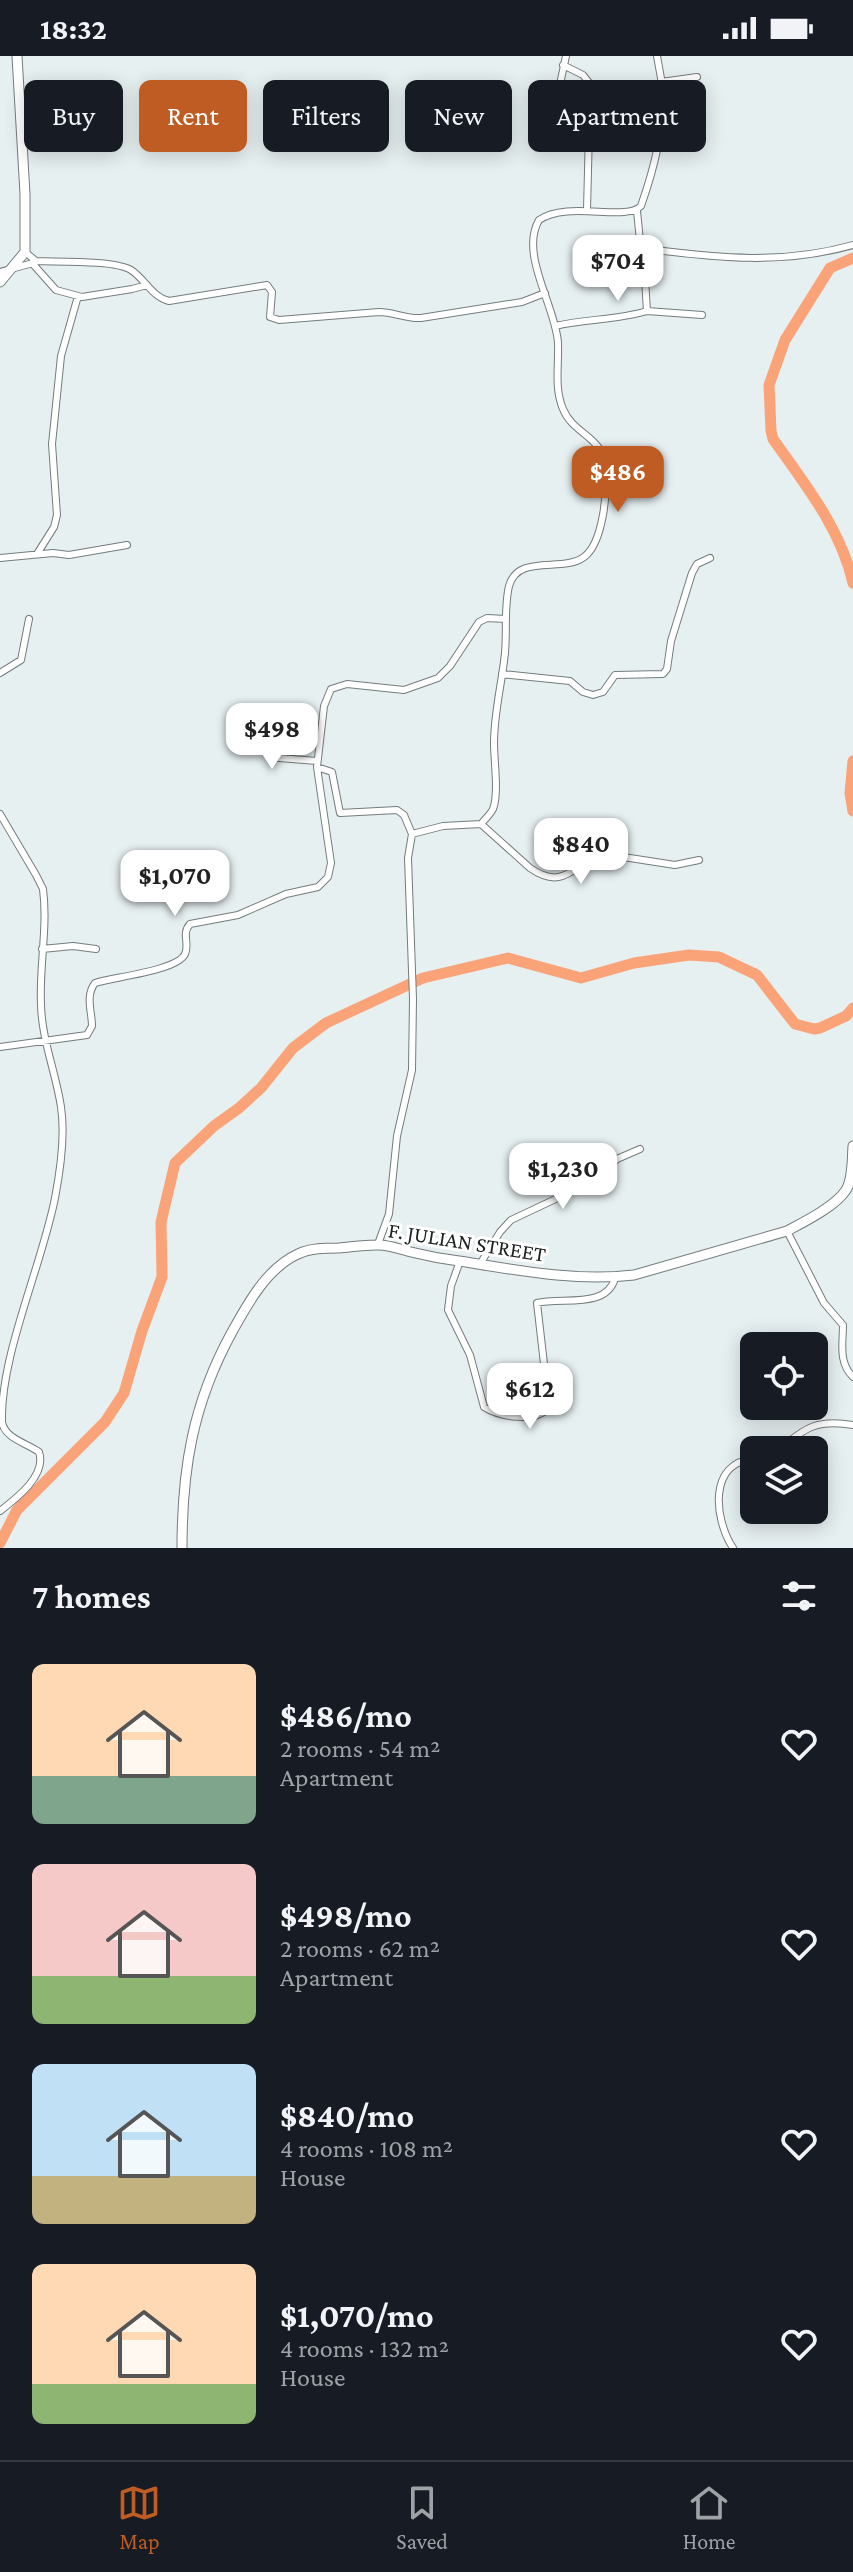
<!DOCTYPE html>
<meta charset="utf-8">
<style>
body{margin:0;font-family:"Crimson Pro",serif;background:#242831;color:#f1f3f6;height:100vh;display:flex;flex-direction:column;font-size:30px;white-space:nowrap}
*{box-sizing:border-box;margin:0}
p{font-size:26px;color:#9ea1a6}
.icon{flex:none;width:44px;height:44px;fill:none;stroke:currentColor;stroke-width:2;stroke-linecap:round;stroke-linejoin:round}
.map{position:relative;height:1492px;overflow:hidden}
.side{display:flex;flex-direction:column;background:#171b24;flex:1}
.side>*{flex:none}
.banner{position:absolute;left:24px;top:24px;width:806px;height:72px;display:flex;gap:16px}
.controls{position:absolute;left:740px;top:1276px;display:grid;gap:16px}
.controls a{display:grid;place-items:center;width:88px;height:88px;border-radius:12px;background:#171b24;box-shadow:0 4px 20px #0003;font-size:40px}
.price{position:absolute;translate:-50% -68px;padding:0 18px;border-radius:16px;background:#fff;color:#222;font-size:26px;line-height:52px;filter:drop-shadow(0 2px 4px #0008)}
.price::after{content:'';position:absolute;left:50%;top:48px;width:24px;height:18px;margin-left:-12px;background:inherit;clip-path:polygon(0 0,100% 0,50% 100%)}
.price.selected{background:#bf5c23;color:#fff}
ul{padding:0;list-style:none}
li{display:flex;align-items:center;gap:24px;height:200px;padding:0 32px}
li span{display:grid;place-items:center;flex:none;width:224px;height:160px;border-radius:12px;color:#555}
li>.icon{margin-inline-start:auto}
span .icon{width:96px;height:96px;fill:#fffc;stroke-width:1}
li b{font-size:34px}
h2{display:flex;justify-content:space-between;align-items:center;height:96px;padding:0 32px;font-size:34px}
.tag{padding:0 28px;border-radius:12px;background:#171b24;box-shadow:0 4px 20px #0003;font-size:28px;line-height:72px}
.tag.selected{background:#bf5c23;color:#fff}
.status{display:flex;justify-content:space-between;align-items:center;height:56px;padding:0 40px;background:#171b24;direction:ltr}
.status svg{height:22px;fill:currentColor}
.tab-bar{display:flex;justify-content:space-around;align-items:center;height:112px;border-top:2px solid #363941;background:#171b24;font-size:22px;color:#9ea1a6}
.tab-bar a{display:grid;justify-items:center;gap:4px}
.tab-bar .selected{color:#bf5c23}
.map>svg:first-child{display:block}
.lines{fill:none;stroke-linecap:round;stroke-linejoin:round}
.river{stroke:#fba378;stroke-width:11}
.street-casing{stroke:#747c7d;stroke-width:8}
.secondary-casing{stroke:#747c7d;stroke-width:11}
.street{stroke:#fff;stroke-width:6}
.secondary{stroke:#fff;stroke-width:9}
.labels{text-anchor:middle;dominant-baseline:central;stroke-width:6;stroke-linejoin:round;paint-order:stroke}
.street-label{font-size:22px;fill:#1d2021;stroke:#fff}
</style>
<div class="status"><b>18:32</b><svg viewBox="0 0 49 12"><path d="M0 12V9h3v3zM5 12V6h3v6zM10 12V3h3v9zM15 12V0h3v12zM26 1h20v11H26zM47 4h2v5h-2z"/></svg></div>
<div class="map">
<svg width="853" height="1492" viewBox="0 0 853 1492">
<rect width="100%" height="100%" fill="#e7f0f1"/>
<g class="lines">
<path class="river" d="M 853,202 L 830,212 L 785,284 L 769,329 L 771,375 L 773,383 C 805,428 841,473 853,527
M 853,705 L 850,737 L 853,755
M 0,1487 L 17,1454 L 105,1366 L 124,1337 L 142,1275 L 162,1221 L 161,1166 L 175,1107 L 214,1070 L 239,1052 L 261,1032 L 293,992 L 326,967 L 423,922 L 508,902 L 581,922 L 634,907 L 689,899 L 719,901 L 757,919 L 795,968 L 814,973 L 820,972 L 846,960 L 853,952"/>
<g class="street-casing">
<path id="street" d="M 566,0 L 559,33 L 589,75 L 587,154
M 563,9 L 583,19 L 591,29 L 590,40 L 577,57
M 661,26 L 697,21
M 637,155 L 640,185 L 643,191 L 647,193 C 719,202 782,209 853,189
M 25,196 L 36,205 C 57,206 115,204 131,214 C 145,223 152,241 169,245 L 267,229 L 272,236 L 270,261 L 279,264 L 379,256 C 394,256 406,263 421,262 L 522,246 L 545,237
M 32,207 L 56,234 L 82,241 L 132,233 L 147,229
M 0,216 L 33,207
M 647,255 L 702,259
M 555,270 C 586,263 617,264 647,255 L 643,191
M 37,498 L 54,471 L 57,459 L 52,388 L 61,300 L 78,240
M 0,502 L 53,497 L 69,499 L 127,489
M 0,617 L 21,604 L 29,563
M 502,618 L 570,625 L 583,636 L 593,639 L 603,636 L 615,619 L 663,618 L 667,613 L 671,585 L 692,517 L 697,508 L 710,502
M 277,671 L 279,702 L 317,705
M 0,758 L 36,819 L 43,833 C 48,871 39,911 41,949 C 42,985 56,1017 61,1051 C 65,1077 60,1116 55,1142 C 42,1209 0,1300 2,1366 C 5,1383 27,1387 39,1396 C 47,1419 17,1442 0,1455
M 481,768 L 530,812 C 566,837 575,805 604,798 L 675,809 L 699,804
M 412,778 L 404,759 L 397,754 L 340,757 L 332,716 L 317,711 L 324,650 L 331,633 L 347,628 L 404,634 L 438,622 L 450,610 L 479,566 L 487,562 L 506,563
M 42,893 L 73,890 L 96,893
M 0,991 L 87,979 L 92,970 C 92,956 85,940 95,927 C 113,921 177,915 185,898 C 190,887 181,878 190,868 L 238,859 L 286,838 L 318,831 L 328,821 L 331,807 L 317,711
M 787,1175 L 824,1247 L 843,1269 C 843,1287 838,1306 853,1321
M 378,1188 L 389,1158 L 397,1080 L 412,1014 L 413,943 L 408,802 L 412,778 L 443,770 L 481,768 C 485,763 490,759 493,753 C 499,738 494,705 494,687 C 494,656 502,627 505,597 C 507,575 504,551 509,530 C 518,497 563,517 584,501 C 603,487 607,438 606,415 C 605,380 574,380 563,353 C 554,332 559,309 558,287 C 556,251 519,198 539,164 C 568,144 625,166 641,150 C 653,116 664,74 663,38 C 662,25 659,12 657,0
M 460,1205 L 451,1230 L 448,1254 L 470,1299 L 484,1351 C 500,1361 537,1367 549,1351 L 537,1247 C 563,1241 607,1253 615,1222
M 480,1208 L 500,1176 L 511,1164 L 581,1131 L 600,1119 L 617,1103 L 640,1093
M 779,1394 C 805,1371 818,1363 853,1369
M 733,1492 C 714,1463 708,1406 754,1403"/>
</g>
<g class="secondary-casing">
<path id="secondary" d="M 0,226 L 25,196 L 25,138 L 17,0
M 182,1492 C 182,1412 193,1347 232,1276 C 248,1247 267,1212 298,1198 C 310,1192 326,1192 339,1192 C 351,1191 364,1189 376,1189 C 387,1188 400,1193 411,1196 C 427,1200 443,1203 459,1205 C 516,1214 576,1226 634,1219 L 787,1175 C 804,1166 836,1150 846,1134 C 853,1123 852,1103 853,1090"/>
</g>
<use href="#street" class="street"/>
<use href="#secondary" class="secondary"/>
</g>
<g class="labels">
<g class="street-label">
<text transform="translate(467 1186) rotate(9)">F. JULIAN STREET</text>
</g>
</g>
</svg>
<div class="controls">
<a><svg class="icon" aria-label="locate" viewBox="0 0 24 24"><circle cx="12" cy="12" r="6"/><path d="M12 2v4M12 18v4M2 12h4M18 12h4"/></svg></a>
<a><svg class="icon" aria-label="layers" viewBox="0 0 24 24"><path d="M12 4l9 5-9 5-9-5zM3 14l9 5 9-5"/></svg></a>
</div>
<b class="price" style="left:618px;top:247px">$704</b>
<b class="price selected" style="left:618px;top:458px">$486</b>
<b class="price" style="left:272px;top:715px">$498</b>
<b class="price" style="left:581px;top:830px">$840</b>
<b class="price" style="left:175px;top:862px">$1,070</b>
<b class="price" style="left:563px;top:1155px">$1,230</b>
<b class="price" style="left:530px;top:1375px">$612</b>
<div class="banner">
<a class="tag">Buy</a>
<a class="tag selected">Rent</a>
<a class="tag">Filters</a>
<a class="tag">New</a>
<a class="tag">Apartment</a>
</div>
</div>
<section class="side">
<h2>7 homes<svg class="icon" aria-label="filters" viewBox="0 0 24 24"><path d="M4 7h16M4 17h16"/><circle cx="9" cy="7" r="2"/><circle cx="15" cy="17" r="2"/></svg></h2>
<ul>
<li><span style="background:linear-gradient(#ffd9b3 70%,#7fa58c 0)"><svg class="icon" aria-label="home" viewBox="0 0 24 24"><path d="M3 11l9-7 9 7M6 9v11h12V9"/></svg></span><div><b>$486/mo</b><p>2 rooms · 54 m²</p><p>Apartment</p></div><svg class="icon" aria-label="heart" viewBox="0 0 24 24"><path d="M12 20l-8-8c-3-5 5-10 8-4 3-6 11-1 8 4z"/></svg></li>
<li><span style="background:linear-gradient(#f6c9c9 70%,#8fb573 0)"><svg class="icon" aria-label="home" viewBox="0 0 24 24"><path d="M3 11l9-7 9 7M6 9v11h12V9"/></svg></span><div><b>$498/mo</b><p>2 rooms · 62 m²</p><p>Apartment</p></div><svg class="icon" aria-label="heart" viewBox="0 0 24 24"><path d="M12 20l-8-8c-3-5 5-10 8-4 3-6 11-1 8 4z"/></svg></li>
<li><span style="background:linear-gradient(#bfe0f5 70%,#c2b280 0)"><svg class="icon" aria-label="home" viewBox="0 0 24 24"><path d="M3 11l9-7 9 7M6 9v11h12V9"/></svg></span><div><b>$840/mo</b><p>4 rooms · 108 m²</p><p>House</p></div><svg class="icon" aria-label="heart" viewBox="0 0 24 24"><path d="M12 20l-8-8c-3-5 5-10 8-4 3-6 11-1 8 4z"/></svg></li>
<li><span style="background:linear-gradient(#ffd9b3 75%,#8fb573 0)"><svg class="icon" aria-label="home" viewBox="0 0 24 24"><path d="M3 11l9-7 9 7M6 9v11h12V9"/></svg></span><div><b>$1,070/mo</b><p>4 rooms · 132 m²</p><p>House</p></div><svg class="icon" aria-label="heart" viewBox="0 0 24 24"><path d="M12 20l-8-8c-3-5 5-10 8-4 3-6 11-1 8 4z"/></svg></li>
</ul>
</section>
<nav class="tab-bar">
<a class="selected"><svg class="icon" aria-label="map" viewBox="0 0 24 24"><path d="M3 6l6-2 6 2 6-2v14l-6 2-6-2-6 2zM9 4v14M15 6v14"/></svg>Map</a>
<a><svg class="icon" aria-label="saved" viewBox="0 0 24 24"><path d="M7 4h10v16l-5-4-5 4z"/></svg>Saved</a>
<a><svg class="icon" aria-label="home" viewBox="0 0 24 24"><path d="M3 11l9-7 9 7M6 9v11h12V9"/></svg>Home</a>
</nav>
